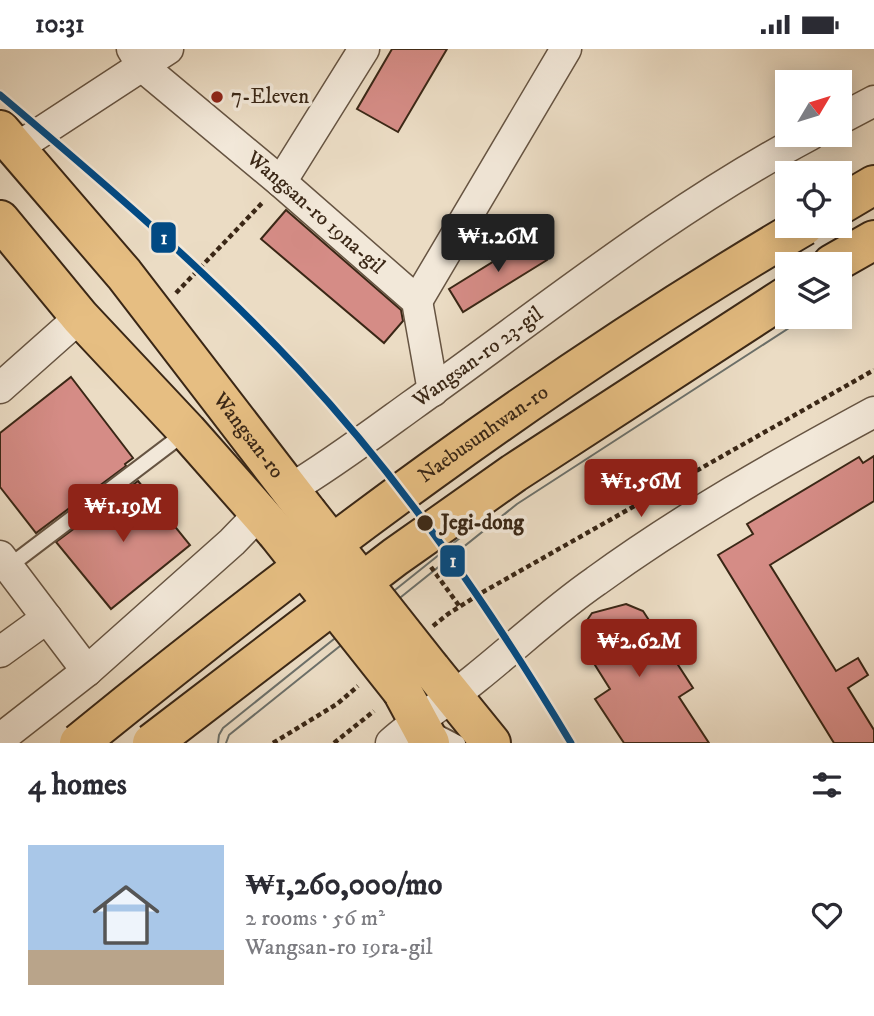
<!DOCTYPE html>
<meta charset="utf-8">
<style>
body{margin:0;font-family:"IM FELL DW Pica",serif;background:#f2f2f3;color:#2b2b33;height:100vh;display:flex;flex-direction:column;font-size:26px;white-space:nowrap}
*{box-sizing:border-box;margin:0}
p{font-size:23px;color:#7c7c81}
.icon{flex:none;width:38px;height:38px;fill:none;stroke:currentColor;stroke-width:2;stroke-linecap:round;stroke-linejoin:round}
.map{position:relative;height:694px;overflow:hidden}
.side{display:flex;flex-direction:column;background:#fff;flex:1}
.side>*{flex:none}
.needle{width:46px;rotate:52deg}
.fabs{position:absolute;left:775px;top:21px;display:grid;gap:14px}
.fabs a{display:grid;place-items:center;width:77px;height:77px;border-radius:0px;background:#fff;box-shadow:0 4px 18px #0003;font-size:35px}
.price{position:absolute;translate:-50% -60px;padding:0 16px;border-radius:7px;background:#8f2418;color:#fff;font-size:23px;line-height:46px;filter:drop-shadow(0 2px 4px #0008)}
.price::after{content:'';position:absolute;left:50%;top:42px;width:21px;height:16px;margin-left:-10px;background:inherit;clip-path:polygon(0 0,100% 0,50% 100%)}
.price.selected{background:#222;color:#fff}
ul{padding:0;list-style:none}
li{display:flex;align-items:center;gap:21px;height:175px;padding:0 28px}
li+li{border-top:2px solid #e1e1e2}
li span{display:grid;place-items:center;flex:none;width:196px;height:140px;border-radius:0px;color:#555}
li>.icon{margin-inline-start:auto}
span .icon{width:84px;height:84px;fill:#fffc;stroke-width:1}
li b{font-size:30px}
h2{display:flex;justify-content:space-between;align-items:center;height:84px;padding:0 28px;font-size:30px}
.status{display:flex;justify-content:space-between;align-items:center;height:49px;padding:0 35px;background:#fff;direction:ltr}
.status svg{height:19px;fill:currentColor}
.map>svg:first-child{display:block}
.pier{fill:#ebdcc4}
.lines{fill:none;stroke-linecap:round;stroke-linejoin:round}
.shore{stroke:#6c706a;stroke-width:2}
.building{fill:#d58c86;stroke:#3a2716;stroke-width:2}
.lane-casing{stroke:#665442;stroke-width:18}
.street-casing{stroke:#665442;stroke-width:33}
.primary-casing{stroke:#3a2716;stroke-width:42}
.highway-casing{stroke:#3a2716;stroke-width:42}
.path{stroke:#3a2716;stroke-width:4.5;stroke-dasharray:5 3.5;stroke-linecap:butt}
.lane{stroke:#f2e8d9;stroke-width:14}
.street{stroke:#f2e8d9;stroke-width:30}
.primary{stroke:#e6be82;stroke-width:38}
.highway{stroke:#e6be82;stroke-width:38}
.primary-bridge-casing{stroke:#3a2716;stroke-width:42;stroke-linecap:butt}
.highway-bridge-casing{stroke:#3a2716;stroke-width:42;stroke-linecap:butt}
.primary-bridge{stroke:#e6be82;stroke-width:38}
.highway-bridge{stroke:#e6be82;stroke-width:38}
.metro-1-casing{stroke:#f2e8d9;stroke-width:12}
.metro-1{stroke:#004a85;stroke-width:7}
.poi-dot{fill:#8f2418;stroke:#f2e8d9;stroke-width:2.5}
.stop-dot{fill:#3a2716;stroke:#f2e8d9;stroke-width:2.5}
.labels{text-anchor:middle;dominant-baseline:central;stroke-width:7;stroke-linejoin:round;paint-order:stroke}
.poi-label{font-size:21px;fill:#3a2716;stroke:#f2e8d9;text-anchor:start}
.street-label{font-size:21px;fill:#3a2716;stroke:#f2e8d9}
.stop-label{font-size:21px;font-weight:bold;fill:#3a2716;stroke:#f2e8d9;text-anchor:start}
.line-badge{stroke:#f2e8d9;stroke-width:2.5}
.badge-label{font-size:19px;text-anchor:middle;font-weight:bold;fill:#fff}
</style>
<div class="status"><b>10:31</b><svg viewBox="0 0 49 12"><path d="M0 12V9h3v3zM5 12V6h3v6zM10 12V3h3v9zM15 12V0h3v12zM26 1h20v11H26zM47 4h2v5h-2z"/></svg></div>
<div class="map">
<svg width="874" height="694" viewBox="0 0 874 694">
<rect width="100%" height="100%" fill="#ebdcc4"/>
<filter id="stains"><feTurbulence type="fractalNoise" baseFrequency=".00286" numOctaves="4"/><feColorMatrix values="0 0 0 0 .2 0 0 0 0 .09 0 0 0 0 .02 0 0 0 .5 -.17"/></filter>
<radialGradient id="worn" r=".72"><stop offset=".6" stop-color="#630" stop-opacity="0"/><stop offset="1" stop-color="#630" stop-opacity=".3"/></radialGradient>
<path class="pier" d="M 874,124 L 874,235 L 840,256 L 840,215 L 788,215 L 788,268 L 820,268 L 647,373 L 492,475 L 269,643 L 204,694 L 52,694 L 383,443 L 788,177 L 840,177 L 840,144 Z"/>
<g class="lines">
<path class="shore" d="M 395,541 L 475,477
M 401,548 L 517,455 L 806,268
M 218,694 L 219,686 L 223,679 L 334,590
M 226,694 L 229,686 L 340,597"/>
</g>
<path class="building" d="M 392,0 L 447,0 L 398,83 L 357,60 Z
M 286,161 L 401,261 L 403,272 L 384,294 L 261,190 Z
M 533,188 L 547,211 L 463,263 L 449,240 Z
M 71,328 L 133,409 L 125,415 L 126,417 L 36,484 L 0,438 L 0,384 Z
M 874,407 L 874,452 L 770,516 L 836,622 L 858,609 L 868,626 L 848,639 L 874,681 L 874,694 L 834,694 L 718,506 L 753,485 L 747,475 L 859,408 L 863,414 Z
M 138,432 L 190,496 L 111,560 L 56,493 Z
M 626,555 L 643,562 L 693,639 L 679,648 L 709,694 L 624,694 L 595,650 L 610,640 L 583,597 L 583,577 L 592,564 Z"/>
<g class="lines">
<g class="lane-casing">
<path id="lane" d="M 8,518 L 186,383
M 433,681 L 458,694"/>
</g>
<g class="street-casing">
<g id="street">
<path id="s1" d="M 132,0 L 143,18 L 281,133 L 417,252 L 433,342"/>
<path d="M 840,70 L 874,52"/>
<path d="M 15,100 L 168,0"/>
<path d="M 281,133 L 364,0"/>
<path d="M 417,252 L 566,0"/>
<path d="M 0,339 L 80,268"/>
<path id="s2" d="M 289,441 C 331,416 371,386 411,357 C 542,264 668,161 810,86"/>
<path d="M 0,507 L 87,622"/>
<path d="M 0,603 L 47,569"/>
<path d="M 0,690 L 87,622 L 232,493 L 259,465"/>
<path d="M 391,694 C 418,670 448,652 476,629 C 516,597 554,561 596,532 C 684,468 778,415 874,363"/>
</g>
</g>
<g class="primary-casing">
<g id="primary">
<path id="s3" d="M 0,81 L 124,225 L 307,463"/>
<path d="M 0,171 L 80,268 L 187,382 L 276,483"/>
<path d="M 431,620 L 491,694"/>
<path d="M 402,642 L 430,694"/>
</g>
</g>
<g class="highway-casing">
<path id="highway" d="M 840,156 L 874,136
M 832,215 L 874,191"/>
</g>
<path class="path" d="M 176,244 L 264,152
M 431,518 L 460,558
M 433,577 L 448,565 L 483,543 L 874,321
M 273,694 L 337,655 L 358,637
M 334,694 L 374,662"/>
<use href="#lane" class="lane"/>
<use href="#street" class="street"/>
<use href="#primary" class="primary"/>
<use href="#highway" class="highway"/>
<g class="primary-bridge-casing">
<path id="primary-bridge" d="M 307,463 L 431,620
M 276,483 L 402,642"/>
</g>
<g class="highway-bridge-casing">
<g id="highway-bridge">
<path id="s4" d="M 79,694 C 310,506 547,328 804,177"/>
<path d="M 152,694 L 395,508 L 514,424 L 788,246"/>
</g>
</g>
<use href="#primary-bridge" class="primary-bridge"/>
<use href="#highway-bridge" class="highway-bridge"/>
<g class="metro-1-casing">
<path id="metro-1" d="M 0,46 C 104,134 207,222 300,322 C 405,435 492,562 571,694"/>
</g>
<use href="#metro-1" class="metro-1"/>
</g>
<circle class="poi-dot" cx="217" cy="48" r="7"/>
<circle class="stop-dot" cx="425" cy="474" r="9"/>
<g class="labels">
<g class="poi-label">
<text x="231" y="48">7-Eleven</text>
</g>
<g class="street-label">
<text stroke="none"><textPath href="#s1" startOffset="247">Wangsan-ro 19na-gil</textPath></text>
<text stroke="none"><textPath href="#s2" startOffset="231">Wangsan-ro 23-gil</textPath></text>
<text stroke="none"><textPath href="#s4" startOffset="509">Naebusunhwan-ro</textPath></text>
<text stroke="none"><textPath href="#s3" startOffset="394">Wangsan-ro</textPath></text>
</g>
<g class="stop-label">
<text x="441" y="474">Jegi-dong</text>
</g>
</g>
<g class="line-badge">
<rect x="150" y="172" width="27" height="33" rx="7" fill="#004a85"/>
<rect x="439" y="495" width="27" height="34" rx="7" fill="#004a85"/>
</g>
<g class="badge-label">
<text x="164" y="195">1</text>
<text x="453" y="518">1</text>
</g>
<rect width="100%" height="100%" filter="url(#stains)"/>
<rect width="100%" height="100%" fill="url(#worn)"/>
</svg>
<div class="fabs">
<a><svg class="needle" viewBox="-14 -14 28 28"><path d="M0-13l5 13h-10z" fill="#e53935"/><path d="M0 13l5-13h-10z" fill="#7c7c81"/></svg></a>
<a><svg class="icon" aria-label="locate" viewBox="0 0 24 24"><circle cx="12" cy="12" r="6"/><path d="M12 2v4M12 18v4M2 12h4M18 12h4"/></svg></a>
<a><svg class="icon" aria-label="layers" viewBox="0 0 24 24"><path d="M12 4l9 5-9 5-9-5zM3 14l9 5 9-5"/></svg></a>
</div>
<b class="price selected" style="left:498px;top:225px">₩1.26M</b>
<b class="price" style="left:641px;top:470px">₩1.56M</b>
<b class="price" style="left:123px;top:495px">₩1.19M</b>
<b class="price" style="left:639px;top:630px">₩2.62M</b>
</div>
<section class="side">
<h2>4 homes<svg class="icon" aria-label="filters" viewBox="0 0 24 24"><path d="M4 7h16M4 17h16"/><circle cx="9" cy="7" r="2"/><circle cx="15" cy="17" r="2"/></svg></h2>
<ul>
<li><span style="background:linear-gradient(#a9c7e8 75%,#b9a48a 0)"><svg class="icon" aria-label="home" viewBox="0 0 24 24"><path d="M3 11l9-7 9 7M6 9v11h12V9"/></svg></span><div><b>₩1,260,000/mo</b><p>2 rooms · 56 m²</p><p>Wangsan-ro 19ra-gil</p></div><svg class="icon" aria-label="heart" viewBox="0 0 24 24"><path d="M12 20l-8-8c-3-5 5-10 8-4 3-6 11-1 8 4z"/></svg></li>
</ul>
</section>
